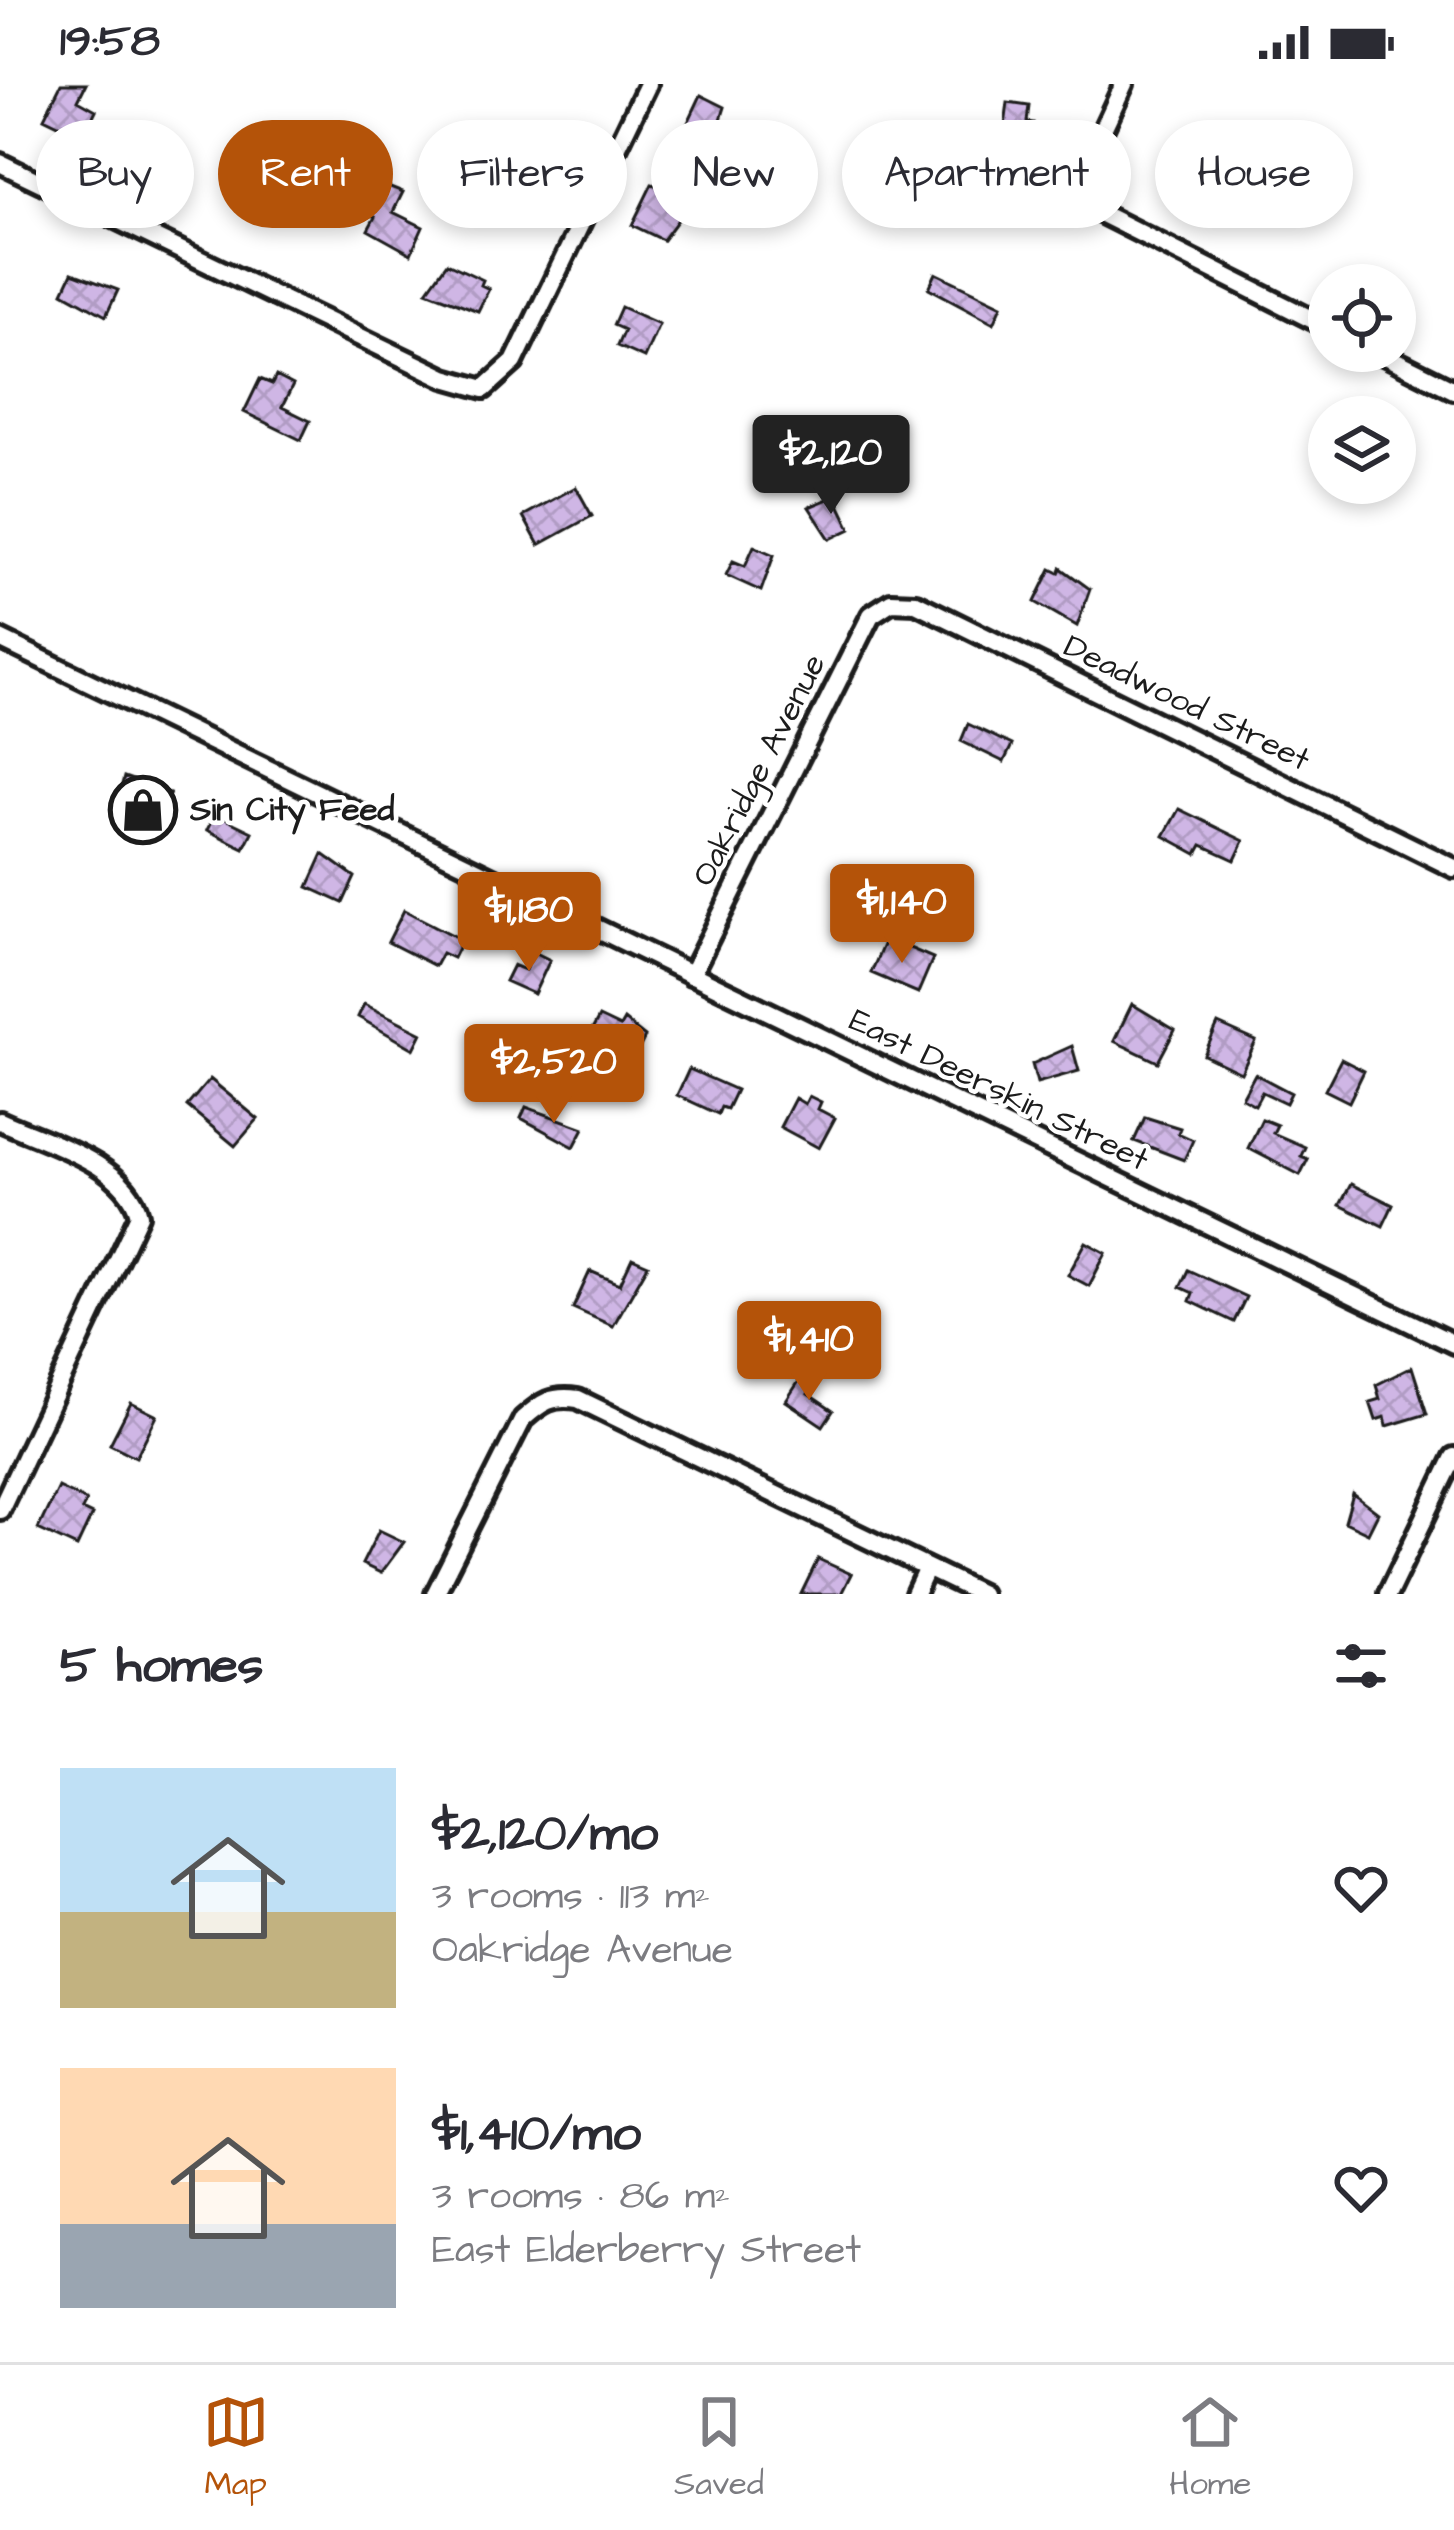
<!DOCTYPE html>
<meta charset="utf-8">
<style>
body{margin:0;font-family:"Architects Daughter",sans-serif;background:#f7f7f7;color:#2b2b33;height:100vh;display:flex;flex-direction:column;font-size:45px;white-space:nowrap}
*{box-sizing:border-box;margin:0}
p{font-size:39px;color:#7c7c81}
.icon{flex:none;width:66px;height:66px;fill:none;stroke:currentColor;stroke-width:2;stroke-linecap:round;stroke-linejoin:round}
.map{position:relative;height:1510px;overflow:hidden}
.details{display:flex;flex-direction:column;background:#fff;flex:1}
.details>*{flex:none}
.hud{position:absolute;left:36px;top:36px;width:1383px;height:108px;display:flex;gap:24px}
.fabs{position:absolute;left:1308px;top:180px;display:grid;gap:24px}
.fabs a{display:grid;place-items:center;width:108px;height:108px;border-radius:50%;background:#fff;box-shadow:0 6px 18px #0003;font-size:60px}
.price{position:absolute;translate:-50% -102px;padding:0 27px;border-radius:12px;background:#b45309;color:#fff;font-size:39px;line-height:78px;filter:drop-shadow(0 3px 6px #0008)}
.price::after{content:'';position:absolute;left:50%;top:72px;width:36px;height:27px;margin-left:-18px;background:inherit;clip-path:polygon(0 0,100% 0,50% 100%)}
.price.current{background:#222;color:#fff}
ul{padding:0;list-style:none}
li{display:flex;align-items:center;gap:36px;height:300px;padding:0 60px}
li span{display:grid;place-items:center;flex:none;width:336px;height:240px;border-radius:0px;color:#555}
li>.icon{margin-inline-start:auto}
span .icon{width:144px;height:144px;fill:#fffc;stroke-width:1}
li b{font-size:51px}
h2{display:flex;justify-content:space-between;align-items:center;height:144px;padding:0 60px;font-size:51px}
.tag{padding:0 42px;border-radius:54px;background:#fff;box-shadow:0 6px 18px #0003;font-size:42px;line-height:108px}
.tag.current{background:#b45309;color:#fff}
.status{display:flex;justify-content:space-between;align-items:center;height:84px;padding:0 60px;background:#fff;direction:ltr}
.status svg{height:33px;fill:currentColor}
.tab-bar{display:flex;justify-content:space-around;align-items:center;height:168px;border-top:3px solid #e1e1e2;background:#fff;font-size:33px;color:#7c7c81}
.tab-bar a{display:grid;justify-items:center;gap:6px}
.tab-bar .current{color:#b45309}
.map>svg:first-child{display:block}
.building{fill:url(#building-cross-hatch);stroke:#1c1c1c;stroke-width:3}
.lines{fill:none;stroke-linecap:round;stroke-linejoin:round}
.minor-casing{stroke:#1c1c1c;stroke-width:26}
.minor{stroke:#fff;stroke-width:16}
.labels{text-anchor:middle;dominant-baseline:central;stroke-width:9;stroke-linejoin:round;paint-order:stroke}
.street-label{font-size:33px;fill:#1c1c1c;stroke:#fff}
.poi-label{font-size:33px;font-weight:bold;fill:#1c1c1c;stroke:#fff;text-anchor:start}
</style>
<div class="status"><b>19:58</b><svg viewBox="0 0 49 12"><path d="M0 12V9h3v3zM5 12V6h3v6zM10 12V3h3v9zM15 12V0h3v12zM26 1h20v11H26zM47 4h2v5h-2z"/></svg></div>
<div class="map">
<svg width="1454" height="1510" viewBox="0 0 1454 1510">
<defs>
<pattern id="building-cross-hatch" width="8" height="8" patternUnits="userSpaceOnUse" patternTransform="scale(3)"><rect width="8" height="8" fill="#cfb6e5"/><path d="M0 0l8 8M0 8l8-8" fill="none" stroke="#b19cc4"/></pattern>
</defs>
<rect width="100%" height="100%" fill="#fff"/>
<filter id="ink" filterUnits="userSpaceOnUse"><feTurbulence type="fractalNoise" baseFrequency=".00833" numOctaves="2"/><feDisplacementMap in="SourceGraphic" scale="24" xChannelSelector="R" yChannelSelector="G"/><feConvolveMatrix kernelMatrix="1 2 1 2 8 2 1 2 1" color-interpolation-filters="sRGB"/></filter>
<g filter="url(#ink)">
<path class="building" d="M 61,0 L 86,0 L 78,16 L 96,26 L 83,53 L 44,34 Z
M 701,11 L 725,23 L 713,61 L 684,47 Z
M 1008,19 L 1029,22 L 1027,38 L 1033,39 L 1025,69 L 1002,65 Z
M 363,92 L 403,108 L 393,128 L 423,143 L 411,170 L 368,146 L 375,133 L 349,120 Z
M 652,100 L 685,110 L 675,131 L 680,133 L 663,156 L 632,141 Z
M 447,179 L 483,196 L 481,201 L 489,205 L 478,227 L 427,207 Z
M 72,189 L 118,206 L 106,232 L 63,208 Z
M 936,189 L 1002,221 L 994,239 L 929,204 Z
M 621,223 L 659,240 L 644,274 L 617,262 L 624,246 L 613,241 Z
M 276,292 L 293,301 L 282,323 L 310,337 L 301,356 L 244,328 L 260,295 L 272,300 Z
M 576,403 L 592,432 L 539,461 L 523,432 Z
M 835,412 L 851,445 L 830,455 L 809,423 Z
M 754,462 L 774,471 L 761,507 L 726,491 L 733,477 L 745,482 Z
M 1061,484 L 1090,505 L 1077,542 L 1035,518 L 1051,485 L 1059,489 Z
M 968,640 L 1012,661 L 1004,678 L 961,657 Z
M 124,693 L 170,709 L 149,753 L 120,739 L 122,734 L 114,730 Z
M 1179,725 L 1244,757 L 1235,776 L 1202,761 L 1197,770 L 1164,752 Z
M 215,730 L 252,748 L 244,764 L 207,746 Z
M 323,770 L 355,793 L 343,819 L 308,803 Z
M 404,826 L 462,856 L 453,874 L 442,869 L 435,882 L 388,858 Z
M 886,854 L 933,874 L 918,909 L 871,889 Z
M 534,868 L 550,876 L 534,910 L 505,897 L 513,881 L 525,886 Z
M 364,920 L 422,949 L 414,965 L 358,933 Z
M 1132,920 L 1175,946 L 1158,978 L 1114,957 Z
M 599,933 L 620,943 L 624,936 L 645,953 L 628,987 L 584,961 Z
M 1218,940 L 1256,957 L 1241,989 L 1204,971 Z
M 1072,962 L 1079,987 L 1037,999 L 1032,980 Z
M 1341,975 L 1364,987 L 1349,1018 L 1325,1006 Z
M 689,985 L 736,1006 L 727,1025 L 721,1023 L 718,1030 L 677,1011 Z
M 1255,990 L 1291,1009 L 1286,1019 L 1262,1008 L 1255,1021 L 1242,1014 Z
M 210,995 L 258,1035 L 235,1062 L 187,1022 Z
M 809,1012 L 821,1018 L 818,1025 L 835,1034 L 819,1064 L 780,1043 L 795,1014 L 805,1020 Z
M 526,1023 L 584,1044 L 574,1063 L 521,1034 Z
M 1145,1033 L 1180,1044 L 1178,1049 L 1193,1056 L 1184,1076 L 1134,1057 Z
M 1262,1035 L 1277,1041 L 1273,1049 L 1305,1063 L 1301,1072 L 1308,1075 L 1300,1091 L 1248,1064 Z
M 1351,1100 L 1393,1121 L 1383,1142 L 1340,1121 Z
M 1086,1158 L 1106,1169 L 1089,1202 L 1068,1191 Z
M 632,1174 L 648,1181 L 613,1242 L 573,1224 L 590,1187 L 620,1200 Z
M 1188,1186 L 1246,1213 L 1234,1238 L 1190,1217 L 1193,1209 L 1180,1203 Z
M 1412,1283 L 1427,1330 L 1387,1342 L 1385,1333 L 1376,1336 L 1370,1318 L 1380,1315 L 1376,1301 Z
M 801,1294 L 813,1302 L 808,1310 L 833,1327 L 823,1342 L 786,1317 Z
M 131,1319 L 157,1332 L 136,1373 L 110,1360 Z
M 58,1403 L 86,1417 L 82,1426 L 92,1431 L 77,1463 L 38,1445 Z
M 1353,1410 L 1378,1429 L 1368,1449 L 1345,1438 Z
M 379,1446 L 404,1458 L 381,1489 L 362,1480 Z
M 818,1475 L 851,1490 L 841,1510 L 801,1510 Z"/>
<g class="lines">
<g class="minor-casing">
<path id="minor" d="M 1124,0 L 1080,95 L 1096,127 L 1329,244
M 0,79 L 445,294 L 484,305 L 514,278 L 648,0
M 1376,267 L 1454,306
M 0,555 L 1454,1260
M 691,891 L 871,531 L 891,518 L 916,519 L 1454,784
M 0,1037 C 43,1057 127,1079 139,1131 L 0,1426
M 435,1510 L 523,1335 C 542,1318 552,1311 578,1315 L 981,1510
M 915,1510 L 927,1484
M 1388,1510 L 1454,1373"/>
</g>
<use href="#minor" class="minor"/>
</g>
</g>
<defs>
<g id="shop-ring" transform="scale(3.45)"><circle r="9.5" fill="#fff" stroke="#1c1c1c" stroke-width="1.5"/><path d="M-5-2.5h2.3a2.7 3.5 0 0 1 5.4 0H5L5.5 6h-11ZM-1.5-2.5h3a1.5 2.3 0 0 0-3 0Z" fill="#1c1c1c"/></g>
</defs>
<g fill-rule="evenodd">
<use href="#shop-ring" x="143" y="726"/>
</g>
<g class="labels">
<g class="street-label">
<text transform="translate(1187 619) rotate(26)">Deadwood Street</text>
<text transform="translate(759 686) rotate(-63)">Oakridge Avenue</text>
<text transform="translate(999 1006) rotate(26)">East Deerskin Street</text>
</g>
<g class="poi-label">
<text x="190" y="726">Sin City Feed</text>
</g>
</g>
</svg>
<div class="fabs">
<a><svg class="icon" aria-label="locate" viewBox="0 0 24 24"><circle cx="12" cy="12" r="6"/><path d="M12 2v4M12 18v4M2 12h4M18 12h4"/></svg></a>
<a><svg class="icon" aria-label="layers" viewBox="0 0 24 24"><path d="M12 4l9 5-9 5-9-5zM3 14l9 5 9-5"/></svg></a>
</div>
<b class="price current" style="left:831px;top:433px">$2,120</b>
<b class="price" style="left:902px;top:882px">$1,140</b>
<b class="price" style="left:529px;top:890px">$1,180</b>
<b class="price" style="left:554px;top:1042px">$2,520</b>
<b class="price" style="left:809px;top:1319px">$1,410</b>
<div class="hud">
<a class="tag">Buy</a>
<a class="tag current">Rent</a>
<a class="tag">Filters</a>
<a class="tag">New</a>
<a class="tag">Apartment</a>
<a class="tag">House</a>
</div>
</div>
<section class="details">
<h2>5 homes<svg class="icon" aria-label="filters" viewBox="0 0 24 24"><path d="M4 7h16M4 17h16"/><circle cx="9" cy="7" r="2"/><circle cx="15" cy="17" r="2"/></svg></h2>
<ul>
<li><span style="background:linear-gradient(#bfe0f5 60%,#c2b280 0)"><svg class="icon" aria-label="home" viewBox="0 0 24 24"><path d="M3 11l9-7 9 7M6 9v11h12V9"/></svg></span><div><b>$2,120/mo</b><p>3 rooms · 113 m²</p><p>Oakridge Avenue</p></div><svg class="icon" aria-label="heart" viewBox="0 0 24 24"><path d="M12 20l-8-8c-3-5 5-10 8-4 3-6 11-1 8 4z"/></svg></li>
<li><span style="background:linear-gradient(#ffd9b3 65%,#9aa5b1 0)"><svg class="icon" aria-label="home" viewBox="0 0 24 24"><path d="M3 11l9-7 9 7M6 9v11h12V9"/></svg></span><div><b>$1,410/mo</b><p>3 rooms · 86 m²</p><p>East Elderberry Street</p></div><svg class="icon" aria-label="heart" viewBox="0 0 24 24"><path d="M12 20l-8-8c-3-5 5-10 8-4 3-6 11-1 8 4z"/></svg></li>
</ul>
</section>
<nav class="tab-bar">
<a class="current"><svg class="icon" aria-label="map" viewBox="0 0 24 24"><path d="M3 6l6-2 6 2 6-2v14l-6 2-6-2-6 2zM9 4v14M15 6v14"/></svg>Map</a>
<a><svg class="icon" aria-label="saved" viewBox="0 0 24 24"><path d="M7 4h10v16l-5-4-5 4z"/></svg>Saved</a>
<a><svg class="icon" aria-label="home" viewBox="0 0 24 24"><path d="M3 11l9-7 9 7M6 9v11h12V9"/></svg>Home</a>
</nav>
